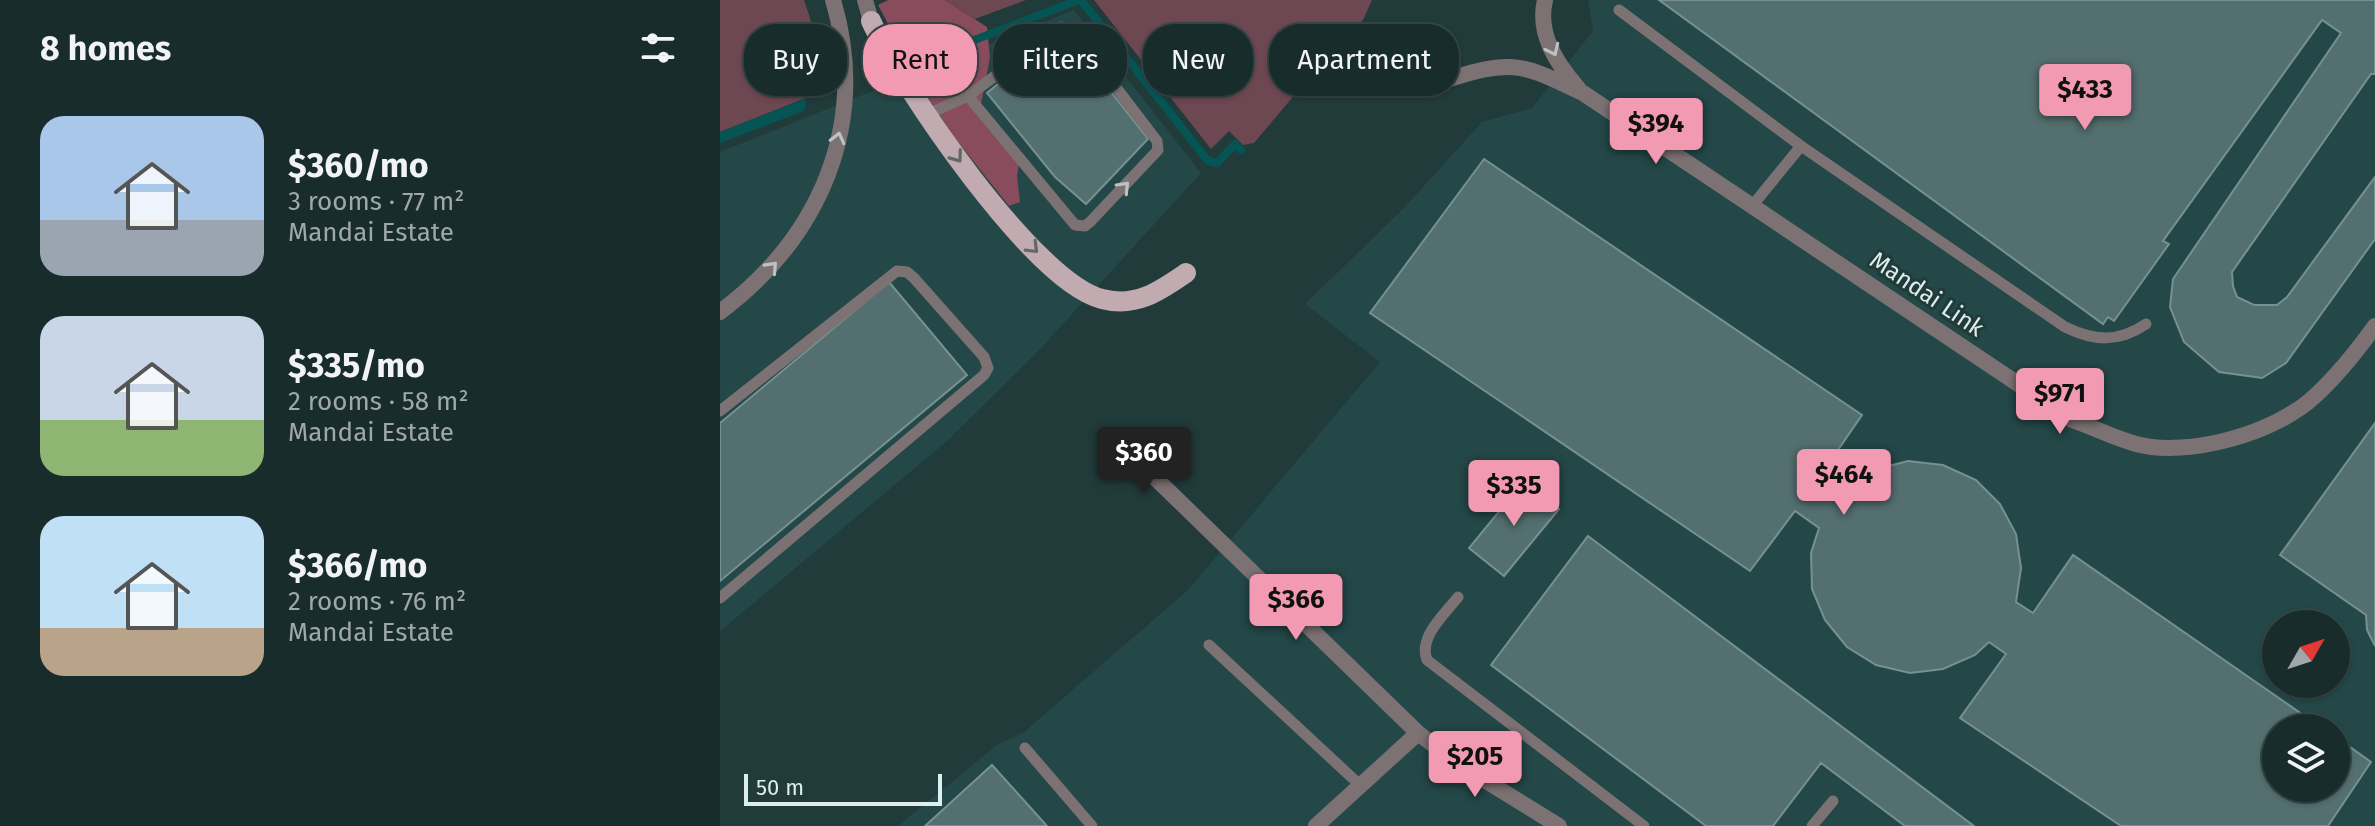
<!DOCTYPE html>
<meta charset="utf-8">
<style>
body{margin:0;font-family:"Fira Sans",sans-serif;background:#223434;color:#f1f3f6;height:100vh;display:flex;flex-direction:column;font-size:30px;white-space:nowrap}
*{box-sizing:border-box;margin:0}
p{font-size:26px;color:#9fa7a9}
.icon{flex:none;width:44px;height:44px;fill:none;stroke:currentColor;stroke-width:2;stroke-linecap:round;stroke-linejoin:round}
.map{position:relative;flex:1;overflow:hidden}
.drawer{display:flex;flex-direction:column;background:#192c2c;width:720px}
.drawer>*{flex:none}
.hud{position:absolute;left:24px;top:24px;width:760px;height:72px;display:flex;gap:16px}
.needle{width:52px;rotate:51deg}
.controls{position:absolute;left:1542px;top:610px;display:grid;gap:16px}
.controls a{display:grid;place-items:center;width:88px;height:88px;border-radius:50%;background:#192c2c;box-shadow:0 2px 6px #0004,0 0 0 2px #374848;font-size:40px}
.scale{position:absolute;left:24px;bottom:20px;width:198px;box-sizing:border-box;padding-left:8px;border:4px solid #deeded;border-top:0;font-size:22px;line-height:28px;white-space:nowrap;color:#deeded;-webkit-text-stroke:6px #213b3a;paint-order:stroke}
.price{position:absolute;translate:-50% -68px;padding:0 18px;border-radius:8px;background:#f19ab2;color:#111;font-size:26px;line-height:52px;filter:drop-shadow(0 2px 4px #0008)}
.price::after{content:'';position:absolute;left:50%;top:48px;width:24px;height:18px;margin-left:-12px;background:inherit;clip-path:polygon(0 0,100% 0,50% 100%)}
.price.current{background:#222;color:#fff}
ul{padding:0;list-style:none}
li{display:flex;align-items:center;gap:24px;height:200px;padding:0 40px}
li span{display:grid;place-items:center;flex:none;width:224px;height:160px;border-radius:24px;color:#555}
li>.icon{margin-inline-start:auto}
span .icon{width:96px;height:96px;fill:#fffc;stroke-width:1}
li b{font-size:34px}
h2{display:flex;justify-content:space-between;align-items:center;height:96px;padding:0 40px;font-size:34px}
.pill{padding:0 28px;border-radius:32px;background:#192c2c;box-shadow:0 2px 6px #0004,0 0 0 2px #374848;font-size:28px;line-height:72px}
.pill.current{background:#f19ab2;color:#111}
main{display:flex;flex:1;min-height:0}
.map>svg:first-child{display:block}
.built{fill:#244747;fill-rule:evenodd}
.green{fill:#6d4751}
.forest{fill:#884c5d}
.water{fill:#065555}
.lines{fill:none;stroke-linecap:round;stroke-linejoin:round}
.stream{stroke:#065555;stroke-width:8}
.building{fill:#546f6f;stroke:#759190;stroke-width:2}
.service{stroke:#7c7173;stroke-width:11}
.minor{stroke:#7c7173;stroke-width:16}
.tertiary{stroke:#7c7173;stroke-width:16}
.primary{stroke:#c1abb0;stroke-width:20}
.oneway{stroke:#bcc2c2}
.oneway2{stroke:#616869}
.labels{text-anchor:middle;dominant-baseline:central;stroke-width:6;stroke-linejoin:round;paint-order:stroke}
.street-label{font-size:24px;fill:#deeded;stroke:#213b3a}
</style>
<main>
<section class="drawer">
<h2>8 homes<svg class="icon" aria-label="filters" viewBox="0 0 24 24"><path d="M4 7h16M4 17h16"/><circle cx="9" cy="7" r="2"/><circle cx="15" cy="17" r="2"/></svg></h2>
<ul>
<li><span style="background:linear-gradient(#a9c7e8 65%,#9aa5b1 0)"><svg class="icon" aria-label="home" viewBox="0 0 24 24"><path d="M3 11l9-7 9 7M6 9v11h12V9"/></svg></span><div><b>$360/mo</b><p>3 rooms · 77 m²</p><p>Mandai Estate</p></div></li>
<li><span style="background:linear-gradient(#c9d6e8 65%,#8fb573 0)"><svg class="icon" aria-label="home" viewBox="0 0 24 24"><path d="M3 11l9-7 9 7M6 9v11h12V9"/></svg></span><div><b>$335/mo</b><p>2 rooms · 58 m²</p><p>Mandai Estate</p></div></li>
<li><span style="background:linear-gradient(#bfe0f5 70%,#b9a48a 0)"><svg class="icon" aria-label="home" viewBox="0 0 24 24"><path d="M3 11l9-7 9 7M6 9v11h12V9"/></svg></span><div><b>$366/mo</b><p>2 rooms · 76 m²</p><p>Mandai Estate</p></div></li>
</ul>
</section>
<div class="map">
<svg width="1655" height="826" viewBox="0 0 1655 826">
<rect width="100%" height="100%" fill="#213b3a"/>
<path class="built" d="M 868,0 L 1655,0 L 1655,826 L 178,826 L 277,745 L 304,732 L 469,589 L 660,362 L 585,304 L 683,209 L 762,122 L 812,108 L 873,31 ZM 1556,624 L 1616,624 L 1616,684 L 1556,684 ZM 1556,728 L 1616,728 L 1616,788 L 1556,788 Z
M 354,10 L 481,173 L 322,347 L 225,443 L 0,631 L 0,152 Z"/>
<path class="green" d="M 0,0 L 84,0 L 95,33 L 98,93 L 0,132 Z
M 225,0 L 306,0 L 255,19 Z
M 374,0 L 652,0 L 643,20 L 600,65 L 534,143 L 523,145 L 509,131 L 491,149 Z"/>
<path class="forest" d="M 168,0 L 225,0 L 267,27 L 270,58 L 261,104 L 301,152 L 297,176 L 300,202 L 289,206 L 235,138 L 208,98 L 158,5 Z"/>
<path class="water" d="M 87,98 L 84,111 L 0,143 L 0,132 Z"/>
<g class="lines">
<path class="stream" d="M 361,0 L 488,161 L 497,163 L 515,144 L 521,150
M 223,52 L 359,0"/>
</g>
<path class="building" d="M 939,0 L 1655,0 L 1655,74 L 1651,74 L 1512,272 L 1513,286 L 1517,297 L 1534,305 L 1557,305 L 1567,297 L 1655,177 L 1655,239 L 1566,363 L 1542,378 L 1499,372 L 1464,342 L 1450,307 L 1453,279 L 1621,33 L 1602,20 L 1443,241 L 1449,244 L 1394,321 L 1388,317 L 1383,324 Z
M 343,31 L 428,139 L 366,204 L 335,177 L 267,93 Z
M 764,159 L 1142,415 L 1105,469 L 1129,486 L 1153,470 L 1188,461 L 1223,465 L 1256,480 L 1280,504 L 1296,534 L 1301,568 L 1296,602 L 1313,613 L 1353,555 L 1602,728 L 1556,728 L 1556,788 L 1616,788 L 1616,737 L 1651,762 L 1608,826 L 1401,826 L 1240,718 L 1286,654 L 1269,642 L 1255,655 L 1223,669 L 1190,673 L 1156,665 L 1127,647 L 1105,620 L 1092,589 L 1091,553 L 1099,528 L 1075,511 L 1030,571 L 650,313 Z
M 169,282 L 247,375 L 0,581 L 0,423 Z
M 1655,423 L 1655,646 L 1647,630 L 1646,615 L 1560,555 Z
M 805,480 L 839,509 L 784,576 L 749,548 Z
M 868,536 L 1254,826 L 1185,826 L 1101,763 L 1053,826 L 986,826 L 771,665 Z
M 272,765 L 327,826 L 205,826 Z"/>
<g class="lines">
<path class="service" d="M 899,10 L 1081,146 L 1345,327 C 1374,341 1398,343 1426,324
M 206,115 L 248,96 L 341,27 L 353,31 L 437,141 L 438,150 L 370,222 L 365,226 L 355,225 L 248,96
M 1032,206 L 1081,146
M 0,411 L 177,271 L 187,272 L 194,278 L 264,357 L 268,368 L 264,375 L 0,598
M 738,597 C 725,614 698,637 707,660 L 924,826
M 489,645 L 641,786
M 305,748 L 372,826
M 1092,826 L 1113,801"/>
<path class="minor" d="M 825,0 C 817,33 836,63 858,88
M 722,81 C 744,75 767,66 791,67 C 815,68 840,83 863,93 L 1352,420 C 1373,427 1394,438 1416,444 C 1468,458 1556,433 1595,396 C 1618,375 1637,351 1655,326
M 394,438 L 698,733 L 737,763 L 839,826
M 596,826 L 698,733"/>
<path class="tertiary" d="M 145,0 L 151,21
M 0,312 C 100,237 150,124 113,0"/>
<path class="primary" d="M 151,21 C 181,86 314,282 382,299 C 416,308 440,291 466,273"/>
</g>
<defs><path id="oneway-chevron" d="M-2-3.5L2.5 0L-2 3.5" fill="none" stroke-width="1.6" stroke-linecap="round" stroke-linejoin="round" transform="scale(2)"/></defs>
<g class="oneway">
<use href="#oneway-chevron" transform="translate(833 50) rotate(65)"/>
<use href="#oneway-chevron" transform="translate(118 138) rotate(-76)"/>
<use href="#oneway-chevron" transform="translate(404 187) rotate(-46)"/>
<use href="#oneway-chevron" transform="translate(52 267) rotate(-47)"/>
</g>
<g class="oneway2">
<use href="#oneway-chevron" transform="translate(237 157) rotate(54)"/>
<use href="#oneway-chevron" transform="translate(313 248) rotate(45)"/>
</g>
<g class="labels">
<g class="street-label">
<text transform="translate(1207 294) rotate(34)">Mandai Link</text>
</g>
</g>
</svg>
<div class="controls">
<a><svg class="needle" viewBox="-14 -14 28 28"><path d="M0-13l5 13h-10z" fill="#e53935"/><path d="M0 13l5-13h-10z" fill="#9fa7a9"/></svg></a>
<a><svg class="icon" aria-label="layers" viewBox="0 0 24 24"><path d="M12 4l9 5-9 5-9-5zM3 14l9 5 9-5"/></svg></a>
</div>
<div class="scale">50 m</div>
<b class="price" style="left:1365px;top:132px">$433</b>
<b class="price" style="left:936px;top:166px">$394</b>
<b class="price" style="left:1340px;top:436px">$971</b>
<b class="price current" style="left:424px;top:495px">$360</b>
<b class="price" style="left:1124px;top:517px">$464</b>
<b class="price" style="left:794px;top:528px">$335</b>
<b class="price" style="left:576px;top:642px">$366</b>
<b class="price" style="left:755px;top:799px">$205</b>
<div class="hud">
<a class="pill">Buy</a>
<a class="pill current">Rent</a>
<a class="pill">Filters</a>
<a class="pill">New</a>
<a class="pill">Apartment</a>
</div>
</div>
</main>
